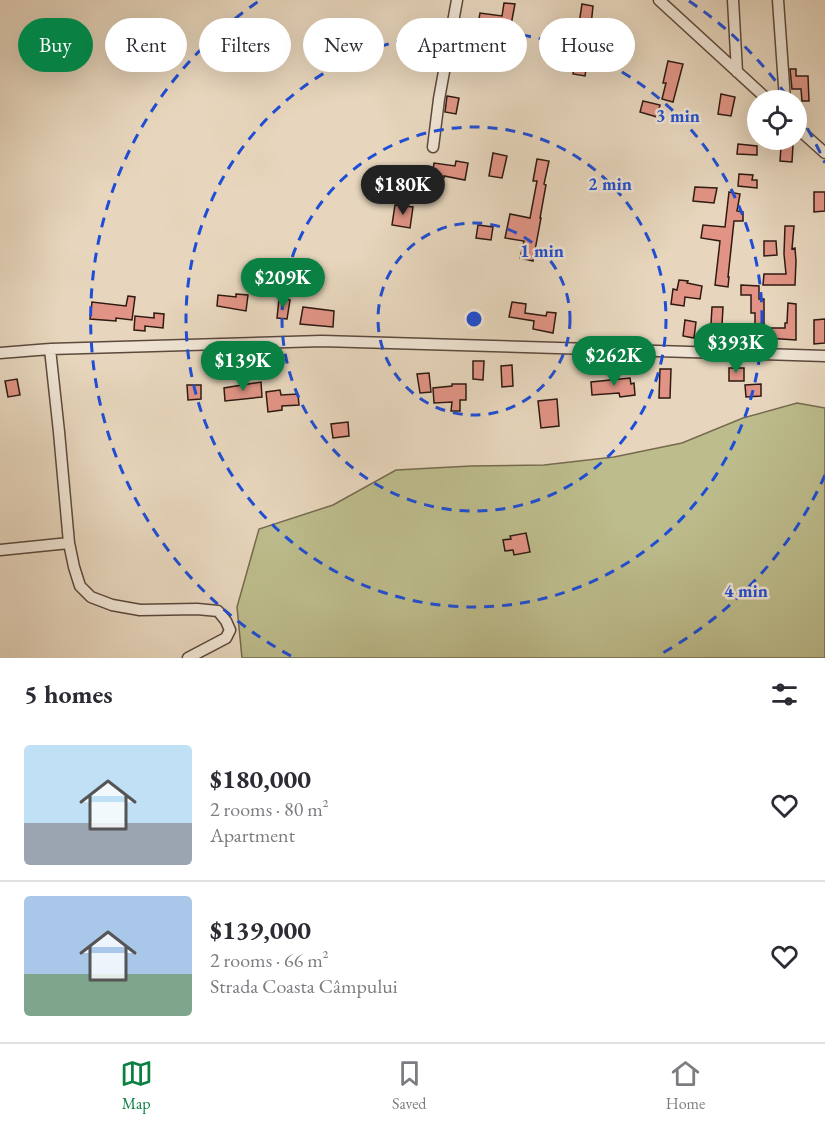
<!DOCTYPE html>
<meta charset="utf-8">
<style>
body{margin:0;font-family:"EB Garamond",serif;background:#f7f7f7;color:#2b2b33;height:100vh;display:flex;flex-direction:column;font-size:22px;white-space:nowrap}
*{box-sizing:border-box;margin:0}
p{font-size:20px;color:#7c7c81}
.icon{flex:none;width:33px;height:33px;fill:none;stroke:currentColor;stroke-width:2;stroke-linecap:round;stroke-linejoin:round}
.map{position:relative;height:658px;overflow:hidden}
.panel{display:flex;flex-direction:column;background:#fff;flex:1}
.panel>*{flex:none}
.top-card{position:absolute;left:18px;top:18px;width:789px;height:54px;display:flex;gap:12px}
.buttons{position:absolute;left:747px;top:90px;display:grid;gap:12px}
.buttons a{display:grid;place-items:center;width:60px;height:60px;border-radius:50%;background:#fff;box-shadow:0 6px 24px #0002;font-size:30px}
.price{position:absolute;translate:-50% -51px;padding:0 14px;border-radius:21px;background:#0b8043;color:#fff;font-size:20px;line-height:39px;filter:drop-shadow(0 2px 3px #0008)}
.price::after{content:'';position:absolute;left:50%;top:36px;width:18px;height:14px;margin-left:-9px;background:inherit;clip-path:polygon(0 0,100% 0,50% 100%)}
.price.on{background:#222;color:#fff}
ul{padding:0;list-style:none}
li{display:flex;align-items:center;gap:18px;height:150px;padding:0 24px}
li+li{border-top:2px solid #e1e1e2}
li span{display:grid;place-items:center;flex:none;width:168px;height:120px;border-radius:6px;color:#555}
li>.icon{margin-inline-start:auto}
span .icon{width:72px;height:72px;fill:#fffc;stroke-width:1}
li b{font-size:26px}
h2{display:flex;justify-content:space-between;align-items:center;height:72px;padding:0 24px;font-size:26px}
.tag{padding:0 21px;border-radius:27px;background:#fff;box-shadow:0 6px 24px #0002;font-size:21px;line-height:54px}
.tag.on{background:#0b8043;color:#fff}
.tab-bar{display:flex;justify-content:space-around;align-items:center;height:84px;border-top:2px solid #e1e1e2;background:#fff;font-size:16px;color:#7c7c81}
.tab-bar a{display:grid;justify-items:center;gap:3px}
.tab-bar .on{color:#0b8043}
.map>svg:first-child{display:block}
.green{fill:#bdbc8c;stroke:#766b4e;stroke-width:1.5}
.building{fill:#e19485;stroke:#2e1a11;stroke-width:1.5}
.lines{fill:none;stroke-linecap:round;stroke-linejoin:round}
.minor-casing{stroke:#5c493c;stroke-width:13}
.minor{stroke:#efe4d4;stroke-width:10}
.ring{fill:none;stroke:#1d4ed8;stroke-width:3;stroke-dasharray:10 8}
.centre{fill:#1d4ed8;stroke:#efe4d4;stroke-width:3}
.ring-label{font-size:18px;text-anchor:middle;font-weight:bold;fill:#1d4ed8;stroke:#efe4d4;stroke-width:5;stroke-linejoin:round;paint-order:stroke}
</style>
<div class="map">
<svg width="825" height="658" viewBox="0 0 825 658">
<rect width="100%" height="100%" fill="#e7d6bd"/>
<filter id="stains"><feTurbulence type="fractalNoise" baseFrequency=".00333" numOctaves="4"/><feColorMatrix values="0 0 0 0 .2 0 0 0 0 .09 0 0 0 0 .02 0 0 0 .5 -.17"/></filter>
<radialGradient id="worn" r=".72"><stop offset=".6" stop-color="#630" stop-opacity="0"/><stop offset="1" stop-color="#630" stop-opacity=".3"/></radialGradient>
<path class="green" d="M 797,403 L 825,408 L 825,658 L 242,658 L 237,607 L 259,529 L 333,505 L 396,470 L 471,466 L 544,465 L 614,457 L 682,443 L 743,418 Z"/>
<path class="building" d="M 504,3 L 515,4 L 511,25 L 491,22 L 490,33 L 477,31 L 480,13 L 502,16 Z
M 582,4 L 593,6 L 591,25 L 593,26 L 585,76 L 573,74 L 579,37 L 577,37 Z
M 456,49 L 466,51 L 463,69 L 452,67 Z
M 605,50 L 618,53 L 615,69 L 602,67 Z
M 668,61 L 683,64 L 673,102 L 662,99 L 666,83 L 663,83 Z
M 790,69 L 796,69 L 796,76 L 808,76 L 809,101 L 802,101 L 801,89 L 792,89 Z
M 721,94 L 735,97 L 731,116 L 718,114 Z
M 447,96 L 459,98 L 456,114 L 445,112 Z
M 643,101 L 660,105 L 657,117 L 640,112 Z
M 738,144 L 757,146 L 757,155 L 737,154 Z
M 785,144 L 793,145 L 792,162 L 780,161 L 781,147 L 785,148 Z
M 493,153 L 507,156 L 502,178 L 489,176 Z
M 537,159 L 549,161 L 544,184 L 546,185 L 540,218 L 541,218 L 533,261 L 520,258 L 524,241 L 505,238 L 510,214 L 530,218 L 537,181 L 533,181 Z
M 456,161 L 468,163 L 465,180 L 444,176 L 444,178 L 432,177 L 434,163 L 455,166 Z
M 739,174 L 753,175 L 752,180 L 757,180 L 757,188 L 738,186 Z
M 695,187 L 717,188 L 714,203 L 693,201 Z
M 729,192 L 740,194 L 737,211 L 743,212 L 743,221 L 734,221 L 728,277 L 729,277 L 728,287 L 715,285 L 720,241 L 701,238 L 703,225 L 725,227 Z
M 814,192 L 825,192 L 825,211 L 814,212 Z
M 395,205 L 413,207 L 410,228 L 392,225 Z
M 478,225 L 493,227 L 491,240 L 476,238 Z
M 785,226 L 794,226 L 792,249 L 795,248 L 796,261 L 795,285 L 763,285 L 764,274 L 786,274 L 784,254 Z
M 764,241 L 776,241 L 777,255 L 764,256 Z
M 679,280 L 688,281 L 687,283 L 702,286 L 700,299 L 685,297 L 684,306 L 671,304 L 673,289 L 677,290 Z
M 741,285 L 759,286 L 759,299 L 764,299 L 764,324 L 755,324 L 755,313 L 751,313 L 751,295 L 741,295 Z
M 236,294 L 248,295 L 246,311 L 217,306 L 218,295 L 236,297 Z
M 128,296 L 135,297 L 132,320 L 116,318 L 116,321 L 90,319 L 92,302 L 126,306 Z
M 279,299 L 290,300 L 287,319 L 277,318 Z
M 512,302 L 526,304 L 525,313 L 546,316 L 547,312 L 556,313 L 553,333 L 533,329 L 534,321 L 509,317 Z
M 788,303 L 796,304 L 796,340 L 766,338 L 766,328 L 785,328 L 785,323 L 787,323 Z
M 303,307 L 334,311 L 333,327 L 300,324 Z
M 712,307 L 723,307 L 722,325 L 711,324 Z
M 154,313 L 164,314 L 163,328 L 145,326 L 145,331 L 134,330 L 135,316 L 154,318 Z
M 825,319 L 825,343 L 814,344 L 814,320 Z
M 685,320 L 696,322 L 694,338 L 683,336 Z
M 473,361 L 484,361 L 483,380 L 473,379 Z
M 512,365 L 513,386 L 502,387 L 501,366 Z
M 729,368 L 744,368 L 744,381 L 729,381 Z
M 660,369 L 671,369 L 670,398 L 659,398 Z
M 429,373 L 431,392 L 420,393 L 417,374 Z
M 630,378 L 631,384 L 634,383 L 635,395 L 620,397 L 619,393 L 592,395 L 591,382 Z
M 17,379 L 20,395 L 8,397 L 5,381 Z
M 261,382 L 262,397 L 225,401 L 224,388 Z
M 452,384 L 466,384 L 466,400 L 460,400 L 460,411 L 451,411 L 452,402 L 434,403 L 433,388 L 452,386 Z
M 761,384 L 761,396 L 746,397 L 745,385 Z
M 187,385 L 201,385 L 201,399 L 188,400 Z
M 280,390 L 281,395 L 298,394 L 299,405 L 282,406 L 282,410 L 268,412 L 266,392 Z
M 557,399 L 559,426 L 541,428 L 538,401 Z
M 348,422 L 349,436 L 333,438 L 331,424 Z
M 526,533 L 530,552 L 514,555 L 513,550 L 505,551 L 503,540 L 511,539 L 510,536 Z"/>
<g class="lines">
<g class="minor-casing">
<path id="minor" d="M 659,0 L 768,100
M 733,0 L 737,72
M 778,0 L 785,100
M 796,127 L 825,153
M 433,147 L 439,99 L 457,0
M 50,349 L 59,432 L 69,543 L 74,567 L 80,586 L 91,597 L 112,605 L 140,610 L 197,609 L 218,611 L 226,621 L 230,630 L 226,638 L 188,658
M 0,353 L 50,349 L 322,341 L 825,356
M 0,550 L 69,543"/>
</g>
<use href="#minor" class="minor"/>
</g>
<g class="ring">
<circle cx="474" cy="319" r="96"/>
<circle cx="474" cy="319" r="192"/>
<circle cx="474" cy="319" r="288"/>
<path d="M825 475A384 384 0 0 1 657 656M291 656A384 384 0 0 1 259 1M689 1A384 384 0 0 1 789 99M798 113A384 384 0 0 1 825 163"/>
</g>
<circle cx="474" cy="319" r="9" class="centre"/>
<g class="ring-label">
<text x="678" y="122">3 min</text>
<text x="610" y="190">2 min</text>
<text x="542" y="257">1 min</text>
<text x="746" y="597">4 min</text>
</g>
<rect width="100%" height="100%" filter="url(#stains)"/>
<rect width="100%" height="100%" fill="url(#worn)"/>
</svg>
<div class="buttons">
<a><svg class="icon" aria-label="locate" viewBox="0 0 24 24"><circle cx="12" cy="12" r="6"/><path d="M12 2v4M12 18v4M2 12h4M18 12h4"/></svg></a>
</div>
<b class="price on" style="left:403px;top:216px">$180K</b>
<b class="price" style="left:283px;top:309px">$209K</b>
<b class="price" style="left:736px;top:374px">$393K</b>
<b class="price" style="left:614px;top:387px">$262K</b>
<b class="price" style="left:243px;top:392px">$139K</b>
<div class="top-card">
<a class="tag on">Buy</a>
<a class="tag">Rent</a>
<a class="tag">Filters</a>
<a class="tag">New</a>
<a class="tag">Apartment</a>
<a class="tag">House</a>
</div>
</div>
<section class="panel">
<h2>5 homes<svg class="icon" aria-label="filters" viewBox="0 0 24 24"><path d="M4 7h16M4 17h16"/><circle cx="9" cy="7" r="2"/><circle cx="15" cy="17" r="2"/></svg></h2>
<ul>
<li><span style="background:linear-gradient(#bfe0f5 65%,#9aa5b1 0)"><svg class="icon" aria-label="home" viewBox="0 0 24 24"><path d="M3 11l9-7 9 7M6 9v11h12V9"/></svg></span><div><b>$180,000</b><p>2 rooms · 80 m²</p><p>Apartment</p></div><svg class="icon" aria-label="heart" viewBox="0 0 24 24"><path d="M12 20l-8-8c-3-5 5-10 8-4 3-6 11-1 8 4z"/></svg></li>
<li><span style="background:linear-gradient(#a9c7e8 65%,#7fa58c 0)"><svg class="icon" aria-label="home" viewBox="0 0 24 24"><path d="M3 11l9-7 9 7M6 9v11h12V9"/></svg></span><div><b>$139,000</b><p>2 rooms · 66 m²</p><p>Strada Coasta Câmpului</p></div><svg class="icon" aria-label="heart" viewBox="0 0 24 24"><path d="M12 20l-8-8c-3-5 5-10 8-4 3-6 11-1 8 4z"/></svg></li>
</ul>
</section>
<nav class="tab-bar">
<a class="on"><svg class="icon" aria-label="map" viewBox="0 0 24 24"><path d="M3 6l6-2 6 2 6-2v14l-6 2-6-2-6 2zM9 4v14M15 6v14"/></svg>Map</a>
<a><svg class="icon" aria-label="saved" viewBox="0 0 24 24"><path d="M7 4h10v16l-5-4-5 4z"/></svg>Saved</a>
<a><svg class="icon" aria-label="home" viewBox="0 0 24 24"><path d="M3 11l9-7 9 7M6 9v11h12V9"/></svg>Home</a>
</nav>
